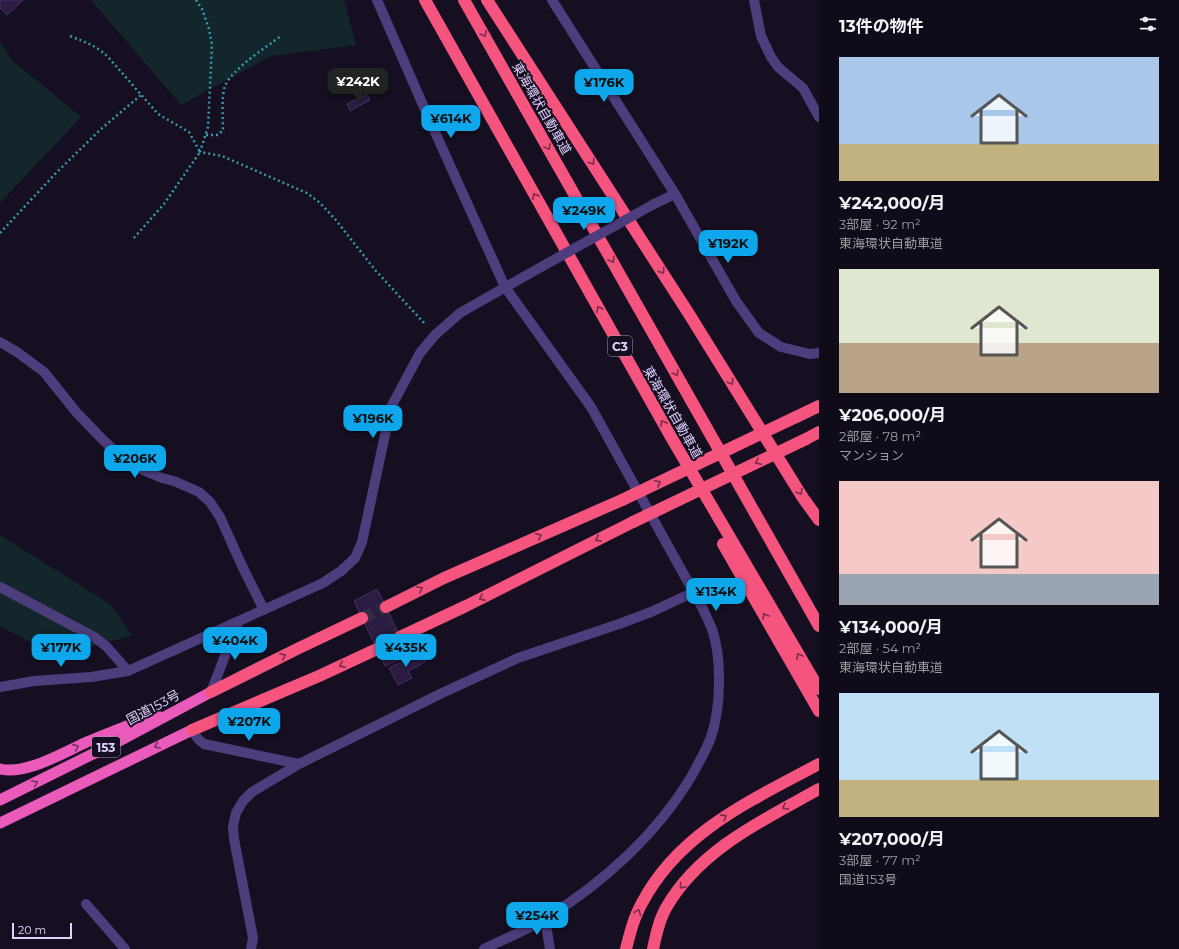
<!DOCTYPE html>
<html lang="ja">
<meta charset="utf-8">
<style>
body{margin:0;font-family:Montserrat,"Noto Sans JP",sans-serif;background:#1e1926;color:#f1f3f6;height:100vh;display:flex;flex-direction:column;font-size:15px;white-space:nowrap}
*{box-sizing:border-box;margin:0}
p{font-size:13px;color:#9c9ba2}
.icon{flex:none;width:22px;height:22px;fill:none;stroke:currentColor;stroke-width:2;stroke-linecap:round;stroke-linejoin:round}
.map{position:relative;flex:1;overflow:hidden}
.details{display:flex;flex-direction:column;background:#100b19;width:360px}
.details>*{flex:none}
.scale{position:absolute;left:12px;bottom:10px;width:60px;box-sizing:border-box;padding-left:4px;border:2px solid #e0d2fc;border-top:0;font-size:11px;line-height:14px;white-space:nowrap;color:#e0d2fc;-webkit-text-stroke:3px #160f21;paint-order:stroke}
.price{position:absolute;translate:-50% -34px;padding:0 9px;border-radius:8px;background:#0ea7ec;color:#111;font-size:13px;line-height:26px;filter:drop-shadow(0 1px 2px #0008)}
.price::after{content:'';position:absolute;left:50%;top:24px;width:12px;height:9px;margin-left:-6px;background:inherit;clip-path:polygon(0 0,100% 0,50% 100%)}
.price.current{background:#222;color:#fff}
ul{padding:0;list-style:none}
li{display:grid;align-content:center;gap:8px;height:212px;padding:0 20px}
li span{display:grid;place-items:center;height:124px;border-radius:0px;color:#555}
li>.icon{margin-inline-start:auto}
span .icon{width:72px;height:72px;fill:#fffc;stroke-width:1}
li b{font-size:17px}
h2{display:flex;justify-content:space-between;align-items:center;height:48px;padding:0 20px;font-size:17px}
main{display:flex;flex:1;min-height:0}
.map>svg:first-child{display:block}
.green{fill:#12262b}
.building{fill:#2b1c41;stroke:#482f6b}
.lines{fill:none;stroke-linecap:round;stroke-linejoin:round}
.motorway-tunnel{stroke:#342c42;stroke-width:12;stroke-dasharray:12 6;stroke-linecap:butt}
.path{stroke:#369aac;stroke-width:2.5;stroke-dasharray:2 3;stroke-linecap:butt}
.service{stroke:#4d3d7d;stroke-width:10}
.minor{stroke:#4d3d7d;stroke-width:10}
.trunk{stroke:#e95aba;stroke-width:11}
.motorway{stroke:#f5547f;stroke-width:12}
.minor-bridge{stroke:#4d3d7d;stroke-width:10}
.motorway-bridge{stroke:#f5547f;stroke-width:12}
.oneway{stroke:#7a2e4b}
.oneway2{stroke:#753166}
.labels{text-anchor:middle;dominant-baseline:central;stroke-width:4;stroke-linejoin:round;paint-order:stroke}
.shield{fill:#160f21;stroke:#a398ba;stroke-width:1}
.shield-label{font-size:12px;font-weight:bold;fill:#e0d2fc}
.street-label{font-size:13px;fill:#e0d2fc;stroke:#160f21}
</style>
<main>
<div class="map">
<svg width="819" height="949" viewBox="0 0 819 949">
<rect width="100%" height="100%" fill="#160f21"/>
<path class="green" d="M 91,0 L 344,0 L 356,45 L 271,56 L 181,105 Z
M 0,43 L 13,61 L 81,117 L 0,203 Z
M 0,535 L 110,604 L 132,636 L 54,655 L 0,626 Z"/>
<path class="building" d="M 0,0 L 23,0 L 7,15 L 0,8 Z
M 367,94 L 370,100 L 350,111 L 347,104 Z
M 377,589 L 409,655 L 385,666 L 354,601 Z
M 420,652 L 425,662 L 408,671 L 412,678 L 398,685 L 389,668 Z"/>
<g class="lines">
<path class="motorway-tunnel" d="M 362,618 L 386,607
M 377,649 L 400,637"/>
<path class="path" d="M 196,0 L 202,9 L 209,29 L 212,45 L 208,127 L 200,152 L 222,156 L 307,193 L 320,203 L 335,219 L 376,271 L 426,325
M 70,36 C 87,43 96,45 109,58 L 158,114 L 189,132 L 200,152 L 164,204 L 132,240
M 206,135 L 218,135 L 223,130 C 223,117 221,98 225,86 C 232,69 265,48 281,36
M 0,233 L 56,173 L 101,129 L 141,95"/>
<path class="service" d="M 754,0 L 761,36 L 771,57 L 778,67 L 803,88 L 819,117
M 86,904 L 125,949"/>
<path class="minor" d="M 377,0 L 430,121 L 505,287 L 591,407 L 703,609 C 706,616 709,622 712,629 C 722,658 721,708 711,737 C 706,751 698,764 691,777 C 656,835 603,883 546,918 C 527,930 504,939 484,949
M 552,0 L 675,194
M 654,204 L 675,194 L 736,301 L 759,333 L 781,347 L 810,354 L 819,353
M 0,342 L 17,352 L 44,372 L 77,413 L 103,440 L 131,465 L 162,478 L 174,481 L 199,492 L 210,502 L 220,517 L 243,568 L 264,610
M 0,587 L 94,637 L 106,646 L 128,671
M 0,687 L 34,681 L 91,677 L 128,671 L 323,583 L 341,571 L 355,558 L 362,542 L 391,407 L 420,353 L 435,335 L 460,313 L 525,276
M 211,692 L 238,622
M 192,730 L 198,739 L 204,744 L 299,764
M 545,919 L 550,949
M 251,949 L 253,938 L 234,839 L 233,826 L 236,813 L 243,801 L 252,792 L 299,764 L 440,694 L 518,658 L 619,624 L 651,612 L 694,592"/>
<path class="trunk" d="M 0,769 C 27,775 62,753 87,742 C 110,732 133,724 156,714
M 0,800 L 125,738 L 211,692
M 0,823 L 192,730"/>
<path class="motorway" d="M 425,0 L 671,437 L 819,689
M 464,0 L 819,626
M 487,0 L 689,314 L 803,498 L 819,520
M 796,417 L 819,406
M 806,439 L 819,432
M 723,544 L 819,711
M 386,607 L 444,578 L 622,500
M 400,637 L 466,606 L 633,522
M 211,692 L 297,649 L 362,618
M 192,730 L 319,676 L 377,649
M 626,949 C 630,933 634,917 642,903 C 679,832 752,800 819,764
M 653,949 C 656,935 659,920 666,908 C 699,850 763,820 819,789"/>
<path class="minor-bridge" d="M 525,276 L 654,204"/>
<path class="motorway-bridge" d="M 622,500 L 796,417
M 633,522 L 806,439"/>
</g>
<defs><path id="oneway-chevron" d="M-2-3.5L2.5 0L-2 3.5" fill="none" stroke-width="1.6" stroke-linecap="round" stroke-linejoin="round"/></defs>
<g class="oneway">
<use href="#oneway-chevron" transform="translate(484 34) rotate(60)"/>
<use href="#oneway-chevron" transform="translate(548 147) rotate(60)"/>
<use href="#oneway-chevron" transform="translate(592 162) rotate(57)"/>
<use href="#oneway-chevron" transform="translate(535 196) rotate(-119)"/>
<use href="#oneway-chevron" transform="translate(612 260) rotate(60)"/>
<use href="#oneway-chevron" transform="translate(662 271) rotate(57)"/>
<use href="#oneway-chevron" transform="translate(599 309) rotate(-119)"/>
<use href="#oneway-chevron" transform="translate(676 373) rotate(60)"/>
<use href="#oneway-chevron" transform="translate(731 382) rotate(58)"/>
<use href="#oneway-chevron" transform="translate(663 423) rotate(-119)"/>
<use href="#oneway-chevron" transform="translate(758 462) rotate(154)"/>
<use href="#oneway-chevron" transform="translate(658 483) rotate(-26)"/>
<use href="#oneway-chevron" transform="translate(800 492) rotate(58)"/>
<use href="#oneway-chevron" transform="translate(539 536) rotate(-24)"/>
<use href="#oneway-chevron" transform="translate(598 539) rotate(153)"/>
<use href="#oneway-chevron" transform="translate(420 589) rotate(-27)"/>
<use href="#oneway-chevron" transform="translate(482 598) rotate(153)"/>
<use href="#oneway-chevron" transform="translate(765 616) rotate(-120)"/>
<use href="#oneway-chevron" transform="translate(283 656) rotate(-27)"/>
<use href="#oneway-chevron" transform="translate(799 656) rotate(-121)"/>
<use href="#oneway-chevron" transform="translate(342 665) rotate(154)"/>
<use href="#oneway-chevron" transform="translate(785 807) rotate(151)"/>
<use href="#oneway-chevron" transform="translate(724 817) rotate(-33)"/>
<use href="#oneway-chevron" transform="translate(682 886) rotate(130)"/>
<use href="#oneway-chevron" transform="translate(638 912) rotate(-68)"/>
</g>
<g class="oneway2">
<use href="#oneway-chevron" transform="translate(157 746) rotate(155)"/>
<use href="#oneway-chevron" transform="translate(76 747) rotate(-24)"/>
<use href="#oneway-chevron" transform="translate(35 783) rotate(-26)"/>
</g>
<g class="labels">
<g class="shield">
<rect x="608" y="336" width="24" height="20" rx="3"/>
<rect x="92" y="737" width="28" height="20" rx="3"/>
</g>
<g class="shield-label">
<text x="620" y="346">C3</text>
<text x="106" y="747">153</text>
</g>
<g class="street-label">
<text transform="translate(542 108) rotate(60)">東海環状自動車道</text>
<text transform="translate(673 412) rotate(60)">東海環状自動車道</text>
<text transform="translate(153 707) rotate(-28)">国道153号</text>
</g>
</g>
</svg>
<div class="scale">20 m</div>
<b class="price current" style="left:358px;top:102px">¥242K</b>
<b class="price" style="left:604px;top:103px">¥176K</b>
<b class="price" style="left:451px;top:139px">¥614K</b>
<b class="price" style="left:584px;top:231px">¥249K</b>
<b class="price" style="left:728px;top:264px">¥192K</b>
<b class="price" style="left:373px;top:439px">¥196K</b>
<b class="price" style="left:135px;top:479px">¥206K</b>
<b class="price" style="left:716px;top:612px">¥134K</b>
<b class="price" style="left:235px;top:661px">¥404K</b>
<b class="price" style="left:61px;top:668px">¥177K</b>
<b class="price" style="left:406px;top:668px">¥435K</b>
<b class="price" style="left:249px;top:742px">¥207K</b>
<b class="price" style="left:537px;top:936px">¥254K</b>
</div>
<section class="details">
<h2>13件の物件<svg class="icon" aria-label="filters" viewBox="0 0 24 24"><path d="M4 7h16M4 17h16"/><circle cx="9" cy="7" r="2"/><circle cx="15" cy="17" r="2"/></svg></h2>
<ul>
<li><span style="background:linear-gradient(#a9c7e8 70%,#c2b280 0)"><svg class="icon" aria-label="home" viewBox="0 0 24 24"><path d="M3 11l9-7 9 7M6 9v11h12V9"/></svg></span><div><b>¥242,000/月</b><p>3部屋 · 92 m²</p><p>東海環状自動車道</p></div></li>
<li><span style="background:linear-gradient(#dfe7d0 60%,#b9a48a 0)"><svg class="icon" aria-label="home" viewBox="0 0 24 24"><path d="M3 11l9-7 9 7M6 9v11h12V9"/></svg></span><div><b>¥206,000/月</b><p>2部屋 · 78 m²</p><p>マンション</p></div></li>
<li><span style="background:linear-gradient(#f6c9c9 75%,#9aa5b1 0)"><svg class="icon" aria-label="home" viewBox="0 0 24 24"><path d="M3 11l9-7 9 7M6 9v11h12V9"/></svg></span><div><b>¥134,000/月</b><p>2部屋 · 54 m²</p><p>東海環状自動車道</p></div></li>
<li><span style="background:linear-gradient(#bfe0f5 70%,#c2b280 0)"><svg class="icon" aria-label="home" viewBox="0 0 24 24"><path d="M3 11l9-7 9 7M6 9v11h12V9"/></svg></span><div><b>¥207,000/月</b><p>3部屋 · 77 m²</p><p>国道153号</p></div></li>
</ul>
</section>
</main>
